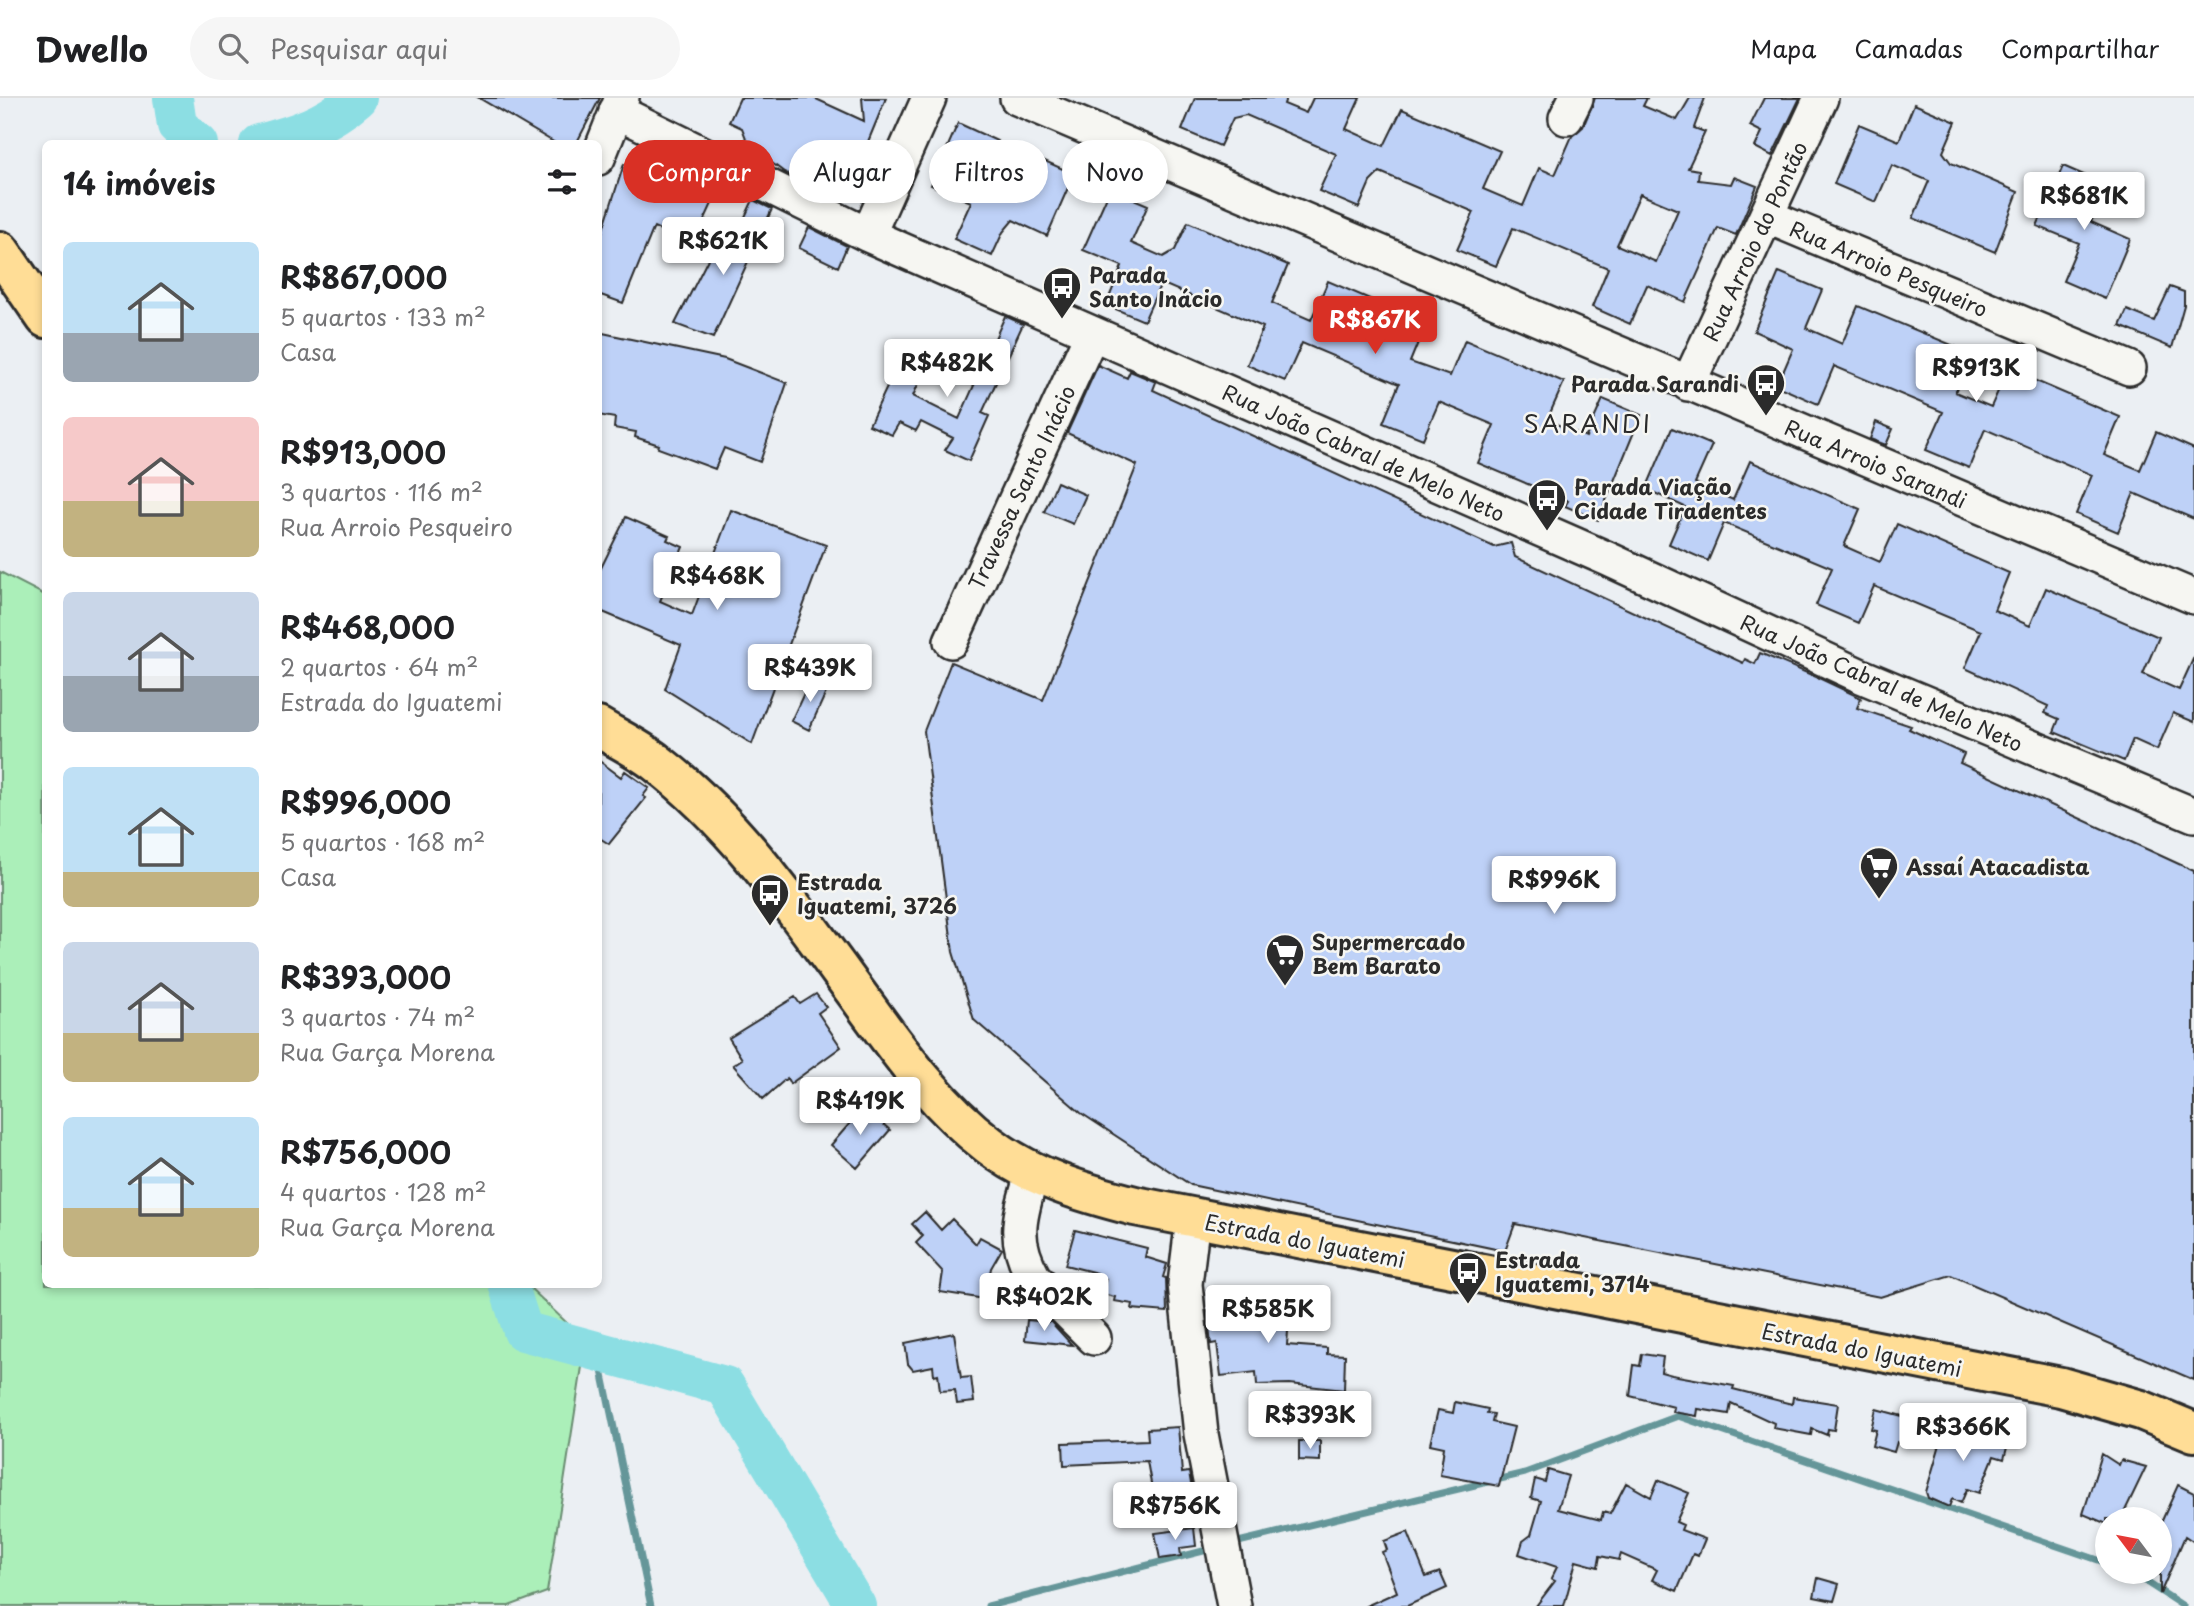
<!DOCTYPE html>
<html lang="pt">
<meta charset="utf-8">
<style>
body{margin:0;font-family:"Playpen Sans",sans-serif;background:#f6f6f6;color:#202124;height:100vh;display:flex;flex-direction:column;font-size:26px;white-space:nowrap}
*{box-sizing:border-box;margin:0}
p{font-size:23px;color:#757577}
.icon{flex:none;width:38px;height:38px;fill:none;stroke:currentColor;stroke-width:2;stroke-linecap:round;stroke-linejoin:round}
.map{position:relative;flex:1;overflow:hidden}
.details{position:absolute;left:42px;top:42px;width:560px;height:1148px;display:flex;flex-direction:column;background:#fff;border-radius:10px;box-shadow:0 4px 10px #0003}
.details>*{flex:none}
.top-card{position:absolute;left:623px;top:42px;width:665px;height:63px;display:flex;gap:14px}
.needle{width:46px;rotate:302deg}
.tools{position:absolute;left:2095px;top:1409px;display:grid;gap:14px}
.tools a{display:grid;place-items:center;width:77px;height:77px;border-radius:50%;background:#fff;box-shadow:0 4px 10px #0003;font-size:35px}
.price{position:absolute;translate:-50% -60px;padding:0 16px;border-radius:7px;background:#fff;color:#222;font-size:23px;line-height:46px;filter:drop-shadow(0 2px 4px #0008)}
.price::after{content:'';position:absolute;left:50%;top:42px;width:21px;height:16px;margin-left:-10px;background:inherit;clip-path:polygon(0 0,100% 0,50% 100%)}
.price.current{background:#d93025;color:#fff}
ul{padding:0;list-style:none}
li{display:flex;align-items:center;gap:21px;height:175px;padding:0 21px}
li span{display:grid;place-items:center;flex:none;width:196px;height:140px;border-radius:10px;color:#555}
li>.icon{margin-inline-start:auto}
span .icon{width:84px;height:84px;fill:#fffc;stroke-width:1}
li b{font-size:30px}
h2{display:flex;justify-content:space-between;align-items:center;height:84px;padding:0 21px;font-size:30px}
.tag{padding:0 24px;border-radius:32px;background:#fff;box-shadow:0 4px 10px #0003;font-size:24px;line-height:63px}
.tag.current{background:#d93025;color:#fff}
header{display:flex;align-items:center;gap:42px;box-sizing:border-box;height:98px;padding:0 35px;background:#fff;border-bottom:2px solid #e0e0e0}
header strong{font-size:33px}
nav{display:flex;gap:38px;margin-inline-start:auto;font-size:24px}
.search{width:490px;height:63px;background:#f6f6f6;display:flex;align-items:center;gap:18px;box-sizing:border-box;padding:0 24px;border-radius:38px;color:#757577;font-size:26px}
.map>svg:first-child{display:block}
.green{fill:#abefb9;stroke:#6b8d72;stroke-width:2}
.lines{fill:none;stroke-linecap:round;stroke-linejoin:round}
.stream{stroke:#659699;stroke-width:7}
.river{stroke:#8cdee3;stroke-width:40}
.building{fill:#bed1f7;stroke:#2b2b2b;stroke-width:2;fill-rule:evenodd}
.minor-casing{stroke:#2b2b2b;stroke-width:38}
.major-casing{stroke:#2b2b2b;stroke-width:44}
.minor{stroke:#f6f6f2;stroke-width:33}
.major{stroke:#ffdd96;stroke-width:38}
.labels{text-anchor:middle;dominant-baseline:central;stroke-width:5;stroke-linejoin:round;paint-order:stroke}
.street-label{font-size:21px;fill:#2b2b2b;stroke:#f6f6f2}
.poi-label{font-size:21px;font-weight:bold;fill:#2b2b2b;stroke:#f6f6f2;text-anchor:start}
.quarter-label{font-size:24px;letter-spacing:2px;fill:#2b2b2b;stroke:#f6f6f2}
</style>
<header>
<strong>Dwello</strong>
<div class="search"><svg class="icon" aria-label="search" viewBox="0 0 24 24"><circle cx="10" cy="10" r="6"/><path d="M15 15l6 6"/></svg>Pesquisar aqui</div>
<nav><a>Mapa</a><a>Camadas</a><a>Compartilhar</a></nav>
</header>
<div class="map">
<svg width="2194" height="1508" viewBox="0 0 2194 1508">
<rect width="100%" height="100%" fill="#ebeff3"/>
<filter id="ink" filterUnits="userSpaceOnUse"><feTurbulence type="fractalNoise" baseFrequency=".0143" numOctaves="2"/><feDisplacementMap in="SourceGraphic" scale="14" xChannelSelector="R" yChannelSelector="G"/><feConvolveMatrix kernelMatrix="1 2 1 2 8 2 1 2 1" color-interpolation-filters="sRGB"/></filter>
<g filter="url(#ink)">
<path class="green" d="M 0,474 L 45,497 L 46,1186 L 527,1187 L 586,1243 L 547,1494 L 509,1508 L 0,1508 Z"/>
<g class="lines">
<path class="stream" d="M 598,1253 L 651,1508
M 1230,1446 L 1525,1375 L 1678,1318 L 2107,1465
M 2131,1474 L 2183,1508
M 988,1508 L 1215,1450"/>
<path class="river" d="M 173,0 L 177,27 L 198,46
M 259,46 C 298,36 327,26 357,0
M 508,1186 L 523,1233 L 725,1288 L 856,1508"/>
</g>
<path class="building" d="M 479,0 L 600,0 L 576,46 L 557,46 Z
M 740,0 L 814,0 L 864,23 L 862,0 L 886,0 L 865,51 L 865,46 L 849,73 L 857,77 L 842,103 L 784,74 L 749,48 L 742,30 L 729,24 Z
M 1195,0 L 1286,0 L 1284,6 L 1306,15 L 1313,0 L 1360,0 L 1346,31 L 1384,48 L 1402,11 L 1500,53 L 1483,91 L 1523,108 L 1539,70 L 1555,77 L 1572,38 L 1583,29 L 1595,0 L 1647,0 L 1643,8 L 1677,22 L 1690,0 L 1705,0 L 1694,30 L 1705,34 L 1688,70 L 1699,72 L 1698,82 L 1731,86 L 1734,79 L 1757,88 L 1736,137 L 1718,130 L 1685,204 L 1647,187 L 1630,226 L 1592,209 L 1608,170 L 1513,130 L 1496,168 L 1457,152 L 1474,114 L 1380,74 L 1370,84 L 1359,110 L 1319,93 L 1336,56 L 1246,17 L 1233,20 L 1220,48 L 1182,32 ZM 1640,96 L 1678,112 L 1656,164 L 1617,147 Z
M 1764,0 L 1800,0 L 1772,58 L 1755,49 L 1762,34 L 1750,28 Z
M 1914,6 L 1956,24 L 1943,54 L 1951,65 L 2018,94 L 1995,154 L 1913,120 L 1929,83 L 1892,67 L 1876,104 L 1834,86 L 1859,26 L 1899,43 Z
M 958,25 L 997,43 L 980,79 L 1018,97 L 1036,59 L 1074,76 L 1047,138 L 1013,122 L 1003,134 L 992,158 L 954,141 L 971,104 L 931,87 Z
M 675,65 L 721,86 L 693,147 L 654,129 L 623,205 L 598,196 L 598,147 L 624,66 L 667,81 Z
M 2063,68 L 2107,87 L 2091,124 L 2130,141 L 2105,201 L 2063,183 L 2079,145 L 2037,128 Z
M 1110,91 L 1148,107 L 1131,145 L 1163,159 L 1175,152 L 1188,124 L 1288,167 L 1272,205 L 1311,222 L 1328,183 L 1426,225 L 1410,264 L 1450,278 L 1465,242 L 1564,284 L 1547,322 L 1586,339 L 1603,301 L 1641,317 L 1598,422 L 1565,408 L 1568,403 L 1478,365 L 1494,327 L 1439,304 L 1423,341 L 1383,325 L 1399,286 L 1302,245 L 1285,283 L 1247,267 L 1263,229 L 1161,185 L 1144,223 L 1106,207 L 1122,168 L 1083,152 Z
M 753,102 L 772,111 L 713,240 L 675,226 L 711,155 L 725,161 Z
M 809,129 L 847,148 L 838,169 L 799,150 Z
M 1779,174 L 1822,192 L 1806,230 L 1842,246 L 1858,208 L 1971,255 L 1955,294 L 1991,309 L 2008,271 L 2120,319 L 2104,357 L 2140,372 L 2156,334 L 2194,351 L 2194,421 L 2134,395 L 2118,434 L 2076,416 L 2092,377 L 1985,331 L 1969,370 L 1926,352 L 1943,314 L 1834,268 L 1818,306 L 1777,288 L 1793,251 L 1754,233 Z
M 2170,189 L 2184,194 L 2184,207 L 2172,250 L 2120,228 L 2127,212 L 2154,223 Z
M 1005,218 L 1023,226 L 982,315 L 989,318 L 969,363 L 945,352 L 953,340 L 921,324 L 916,333 L 899,325 L 892,337 L 869,327 L 899,264 L 923,275 L 913,298 L 959,321 Z
M 598,234 L 725,261 L 787,285 L 760,364 L 724,350 L 715,371 L 658,350 L 659,347 L 635,339 L 636,334 L 614,330 L 615,320 L 598,317 Z
M 1098,267 L 1127,280 L 1130,273 L 1156,284 L 1153,292 L 1494,449 L 1511,445 L 1515,459 L 1743,565 L 1745,561 L 1755,566 L 1760,555 L 1821,581 L 1861,600 L 1857,610 L 1911,628 L 1909,631 L 1964,656 L 1960,665 L 2194,773 L 2194,1282 L 1951,1177 L 1880,1199 L 1515,1126 L 1505,1153 L 1191,1087 L 1081,1015 L 974,922 L 953,854 L 924,633 L 951,564 L 1043,602 L 1137,367 L 1067,335 Z
M 1876,324 L 1893,331 L 1886,347 L 1870,341 Z
M 1672,330 L 1712,347 L 1695,385 L 1733,402 L 1750,363 L 1860,411 L 1844,448 L 1880,464 L 1897,426 L 2009,475 L 1994,512 L 2030,528 L 2046,490 L 2159,539 L 2143,576 L 2179,592 L 2194,559 L 2194,624 L 2173,615 L 2157,652 L 2133,641 L 2124,663 L 2054,634 L 2059,621 L 2045,615 L 2048,608 L 1965,570 L 1981,533 L 1874,488 L 1858,525 L 1816,507 L 1832,470 L 1724,425 L 1708,463 L 1669,446 L 1685,409 L 1646,391 Z
M 1057,384 L 1086,397 L 1073,426 L 1044,414 Z
M 731,412 L 826,447 L 752,646 L 665,591 L 681,547 L 598,512 L 598,476 L 626,419 L 669,438 L 667,442 L 683,449 L 660,503 L 692,517 Z
M 811,580 L 829,588 L 809,632 L 791,623 Z
M 598,662 L 621,679 L 625,673 L 649,690 L 643,698 L 646,700 L 609,746 L 598,739 Z
M 816,896 L 826,909 L 818,915 L 841,949 L 790,986 L 787,980 L 763,1001 L 733,967 L 742,961 L 729,940 L 795,899 L 800,906 Z
M 864,1009 L 890,1032 L 857,1070 L 831,1047 Z
M 925,1114 L 941,1132 L 952,1121 L 976,1146 L 980,1139 L 1002,1151 L 991,1170 L 985,1201 L 940,1194 L 943,1174 L 916,1145 L 923,1138 L 912,1126 Z
M 1075,1132 L 1147,1150 L 1145,1159 L 1167,1166 L 1163,1179 L 1166,1180 L 1167,1214 L 1132,1211 L 1133,1206 L 1114,1203 L 1115,1199 L 1102,1196 L 1106,1181 L 1096,1178 L 1097,1175 L 1065,1167 Z
M 1222,1190 L 1281,1201 L 1280,1219 L 1289,1219 L 1287,1247 L 1327,1250 L 1327,1256 L 1345,1257 L 1344,1292 L 1290,1286 L 1257,1287 L 1256,1274 L 1221,1278 L 1217,1245 L 1211,1246 L 1207,1213 L 1223,1212 Z
M 1027,1222 L 1051,1224 L 1072,1247 L 1025,1242 Z
M 954,1235 L 961,1280 L 971,1279 L 974,1304 L 957,1306 L 955,1292 L 940,1293 L 938,1276 L 934,1277 L 933,1268 L 913,1272 L 908,1266 L 905,1245 Z
M 1642,1256 L 1663,1259 L 1661,1274 L 1672,1277 L 1734,1288 L 1733,1291 L 1792,1306 L 1793,1299 L 1838,1306 L 1834,1332 L 1828,1331 L 1827,1337 L 1812,1331 L 1811,1337 L 1773,1330 L 1774,1325 L 1731,1305 L 1729,1316 L 1698,1311 L 1697,1318 L 1673,1314 L 1674,1309 L 1630,1298 L 1634,1267 L 1640,1268 Z
M 1455,1304 L 1488,1311 L 1487,1315 L 1494,1316 L 1492,1324 L 1514,1329 L 1499,1388 L 1440,1377 L 1444,1349 L 1430,1346 L 1438,1312 L 1453,1315 Z
M 1876,1311 L 1910,1320 L 1906,1339 L 1902,1346 L 1897,1344 L 1894,1354 L 1872,1348 L 1876,1332 L 1871,1331 Z
M 1946,1326 L 1990,1340 L 1991,1334 L 2010,1338 L 2004,1361 L 1994,1358 L 1979,1395 L 1967,1391 L 1961,1405 L 1952,1401 L 1949,1409 L 1928,1400 L 1926,1394 Z
M 1178,1329 L 1182,1375 L 1189,1374 L 1196,1415 L 1176,1418 L 1172,1387 L 1152,1391 L 1147,1363 L 1064,1367 L 1063,1345 L 1148,1342 L 1147,1331 Z
M 1299,1343 L 1320,1343 L 1320,1363 L 1299,1362 Z
M 2102,1356 L 2119,1367 L 2121,1362 L 2146,1369 L 2121,1421 L 2107,1421 L 2107,1426 L 2083,1416 Z
M 1548,1372 L 1568,1378 L 1558,1411 L 1601,1422 L 1603,1414 L 1610,1416 L 1626,1385 L 1651,1399 L 1658,1382 L 1689,1395 L 1676,1424 L 1683,1427 L 1681,1432 L 1705,1441 L 1698,1458 L 1693,1456 L 1677,1493 L 1652,1482 L 1657,1472 L 1621,1456 L 1619,1462 L 1600,1458 L 1598,1469 L 1576,1463 L 1564,1508 L 1536,1508 L 1555,1483 L 1551,1481 L 1557,1469 L 1519,1456 L 1523,1443 L 1531,1437 L 1541,1403 L 1531,1400 L 1535,1381 L 1545,1384 Z
M 2178,1387 L 2194,1395 L 2194,1444 L 2185,1438 L 2160,1496 L 2160,1427 Z
M 1194,1430 L 1196,1448 L 1180,1450 L 1181,1458 L 1160,1461 L 1155,1435 Z
M 1408,1434 L 1426,1479 L 1440,1474 L 1447,1490 L 1407,1508 L 1366,1508 L 1397,1494 L 1382,1454 L 1387,1452 L 1384,1443 Z
M 1818,1480 L 1839,1486 L 1834,1503 L 1814,1499 Z"/>
<g class="lines">
<g class="minor-casing">
<path id="minor" d="M 1017,0 L 2194,499
M 616,13 L 868,137 L 1608,461 L 1861,578 L 2194,717
M 1566,20 L 1576,0
M 598,60 L 622,0
M 1766,118 L 2129,270
M 868,137 L 929,0
M 1688,286 L 1821,0
M 951,543 L 1092,235
M 1033,1073 C 1021,1116 1010,1138 1034,1180 L 1094,1240
M 1193,1120 L 1185,1186 L 1201,1336 L 1234,1508"/>
</g>
<g class="major-casing">
<path id="major" d="M 0,153 L 46,220
M 598,629 C 618,641 639,651 657,665 C 734,724 791,806 848,884 C 891,942 931,1003 989,1047 C 1032,1080 1084,1095 1135,1108 L 2061,1289 L 2141,1312 L 2194,1334"/>
</g>
<use href="#minor" class="minor"/>
<use href="#major" class="major"/>
</g>
</g>
<defs>
<g id="bus-pin" transform="scale(2.0125)"><path d="M0 17L-7.5 6A9.5 9.5 0 1 1 7.5 6Z" fill="#2b2b2b" stroke="#f6f6f2"/><path d="M-5-6H5V4H4V6H2V4H-2V6H-4V4H-5ZM-3.5-4V0h7V-4ZM-3.5 1.2v1.5H-2V1.2ZM2 1.2v1.5H3.5V1.2Z" fill="#fff"/></g>
<g id="supermarket-pin" transform="scale(2.0125)"><path d="M0 17L-7.5 6A9.5 9.5 0 1 1 7.5 6Z" fill="#2b2b2b" stroke="#f6f6f2"/><path d="M-6-5.5h2.5l.6 2H6L4.5 2H-2.5L-4.4-4H-6ZM-1.5 3.2a1.3 1.3 0 1 0 .1 0ZM3 3.2a1.3 1.3 0 1 0 .1 0Z" fill="#fff"/></g>
</defs>
<g fill-rule="evenodd">
<use href="#bus-pin" x="1062" y="188"/>
<use href="#bus-pin" x="1766" y="285"/>
<use href="#bus-pin" x="1547" y="400"/>
<use href="#supermarket-pin" x="1879" y="768"/>
<use href="#bus-pin" x="770" y="795"/>
<use href="#supermarket-pin" x="1285" y="855"/>
<use href="#bus-pin" x="1468" y="1173"/>
</g>
<g class="labels">
<g class="street-label">
<text transform="translate(1754 143) rotate(-65)">Rua Arroio do Pontão</text>
<text transform="translate(1889 170) rotate(23)">Rua Arroio Pesqueiro</text>
<text transform="translate(1364 354) rotate(24)">Rua João Cabral de Melo Neto</text>
<text transform="translate(1876 365) rotate(23)">Rua Arroio Sarandi</text>
<text transform="translate(1021 389) rotate(-65)">Travessa Santo Inácio</text>
<text transform="translate(1882 584) rotate(24)">Rua João Cabral de Melo Neto</text>
<text transform="translate(1305 1142) rotate(11)">Estrada do Iguatemi</text>
<text transform="translate(1862 1251) rotate(11)">Estrada do Iguatemi</text>
</g>
<g class="poi-label">
<text x="1089" y="176">Parada<tspan x="1089" dy="24">Santo Inácio</tspan></text>
<text x="1739" y="285" text-anchor="end">Parada Sarandi</text>
<text x="1574" y="388">Parada Viação<tspan x="1574" dy="24">Cidade Tiradentes</tspan></text>
<text x="1906" y="768">Assaí Atacadista</text>
<text x="797" y="783">Estrada<tspan x="797" dy="24">Iguatemi, 3726</tspan></text>
<text x="1312" y="843">Supermercado<tspan x="1312" dy="24">Bem Barato</tspan></text>
<text x="1495" y="1161">Estrada<tspan x="1495" dy="24">Iguatemi, 3714</tspan></text>
</g>
<g class="quarter-label">
<text x="1588" y="325">SARANDI</text>
</g>
</g>
</svg>
<div class="tools">
<a><svg class="needle" viewBox="-14 -14 28 28"><path d="M0-13l5 13h-10z" fill="#e53935"/><path d="M0 13l5-13h-10z" fill="#757577"/></svg></a>
</div>
<b class="price" style="left:2084px;top:134px">R$681K</b>
<b class="price" style="left:723px;top:179px">R$621K</b>
<b class="price current" style="left:1375px;top:258px">R$867K</b>
<b class="price" style="left:947px;top:301px">R$482K</b>
<b class="price" style="left:1976px;top:306px">R$913K</b>
<b class="price" style="left:717px;top:514px">R$468K</b>
<b class="price" style="left:810px;top:606px">R$439K</b>
<b class="price" style="left:1554px;top:818px">R$996K</b>
<b class="price" style="left:860px;top:1039px">R$419K</b>
<b class="price" style="left:1044px;top:1235px">R$402K</b>
<b class="price" style="left:1268px;top:1247px">R$585K</b>
<b class="price" style="left:1310px;top:1353px">R$393K</b>
<b class="price" style="left:1963px;top:1365px">R$366K</b>
<b class="price" style="left:1175px;top:1444px">R$756K</b>
<div class="top-card">
<a class="tag current">Comprar</a>
<a class="tag">Alugar</a>
<a class="tag">Filtros</a>
<a class="tag">Novo</a>
</div>
<section class="details">
<h2>14 imóveis<svg class="icon" aria-label="filters" viewBox="0 0 24 24"><path d="M4 7h16M4 17h16"/><circle cx="9" cy="7" r="2"/><circle cx="15" cy="17" r="2"/></svg></h2>
<ul>
<li><span style="background:linear-gradient(#bfe0f5 65%,#9aa5b1 0)"><svg class="icon" aria-label="home" viewBox="0 0 24 24"><path d="M3 11l9-7 9 7M6 9v11h12V9"/></svg></span><div><b>R$867,000</b><p>5 quartos · 133 m²</p><p>Casa</p></div></li>
<li><span style="background:linear-gradient(#f6c9c9 60%,#c2b280 0)"><svg class="icon" aria-label="home" viewBox="0 0 24 24"><path d="M3 11l9-7 9 7M6 9v11h12V9"/></svg></span><div><b>R$913,000</b><p>3 quartos · 116 m²</p><p>Rua Arroio Pesqueiro</p></div></li>
<li><span style="background:linear-gradient(#c9d6e8 60%,#9aa5b1 0)"><svg class="icon" aria-label="home" viewBox="0 0 24 24"><path d="M3 11l9-7 9 7M6 9v11h12V9"/></svg></span><div><b>R$468,000</b><p>2 quartos · 64 m²</p><p>Estrada do Iguatemi</p></div></li>
<li><span style="background:linear-gradient(#bfe0f5 75%,#c2b280 0)"><svg class="icon" aria-label="home" viewBox="0 0 24 24"><path d="M3 11l9-7 9 7M6 9v11h12V9"/></svg></span><div><b>R$996,000</b><p>5 quartos · 168 m²</p><p>Casa</p></div></li>
<li><span style="background:linear-gradient(#c9d6e8 65%,#c2b280 0)"><svg class="icon" aria-label="home" viewBox="0 0 24 24"><path d="M3 11l9-7 9 7M6 9v11h12V9"/></svg></span><div><b>R$393,000</b><p>3 quartos · 74 m²</p><p>Rua Garça Morena</p></div></li>
<li><span style="background:linear-gradient(#bfe0f5 65%,#c2b280 0)"><svg class="icon" aria-label="home" viewBox="0 0 24 24"><path d="M3 11l9-7 9 7M6 9v11h12V9"/></svg></span><div><b>R$756,000</b><p>4 quartos · 128 m²</p><p>Rua Garça Morena</p></div></li>
</ul>
</section>
</div>
